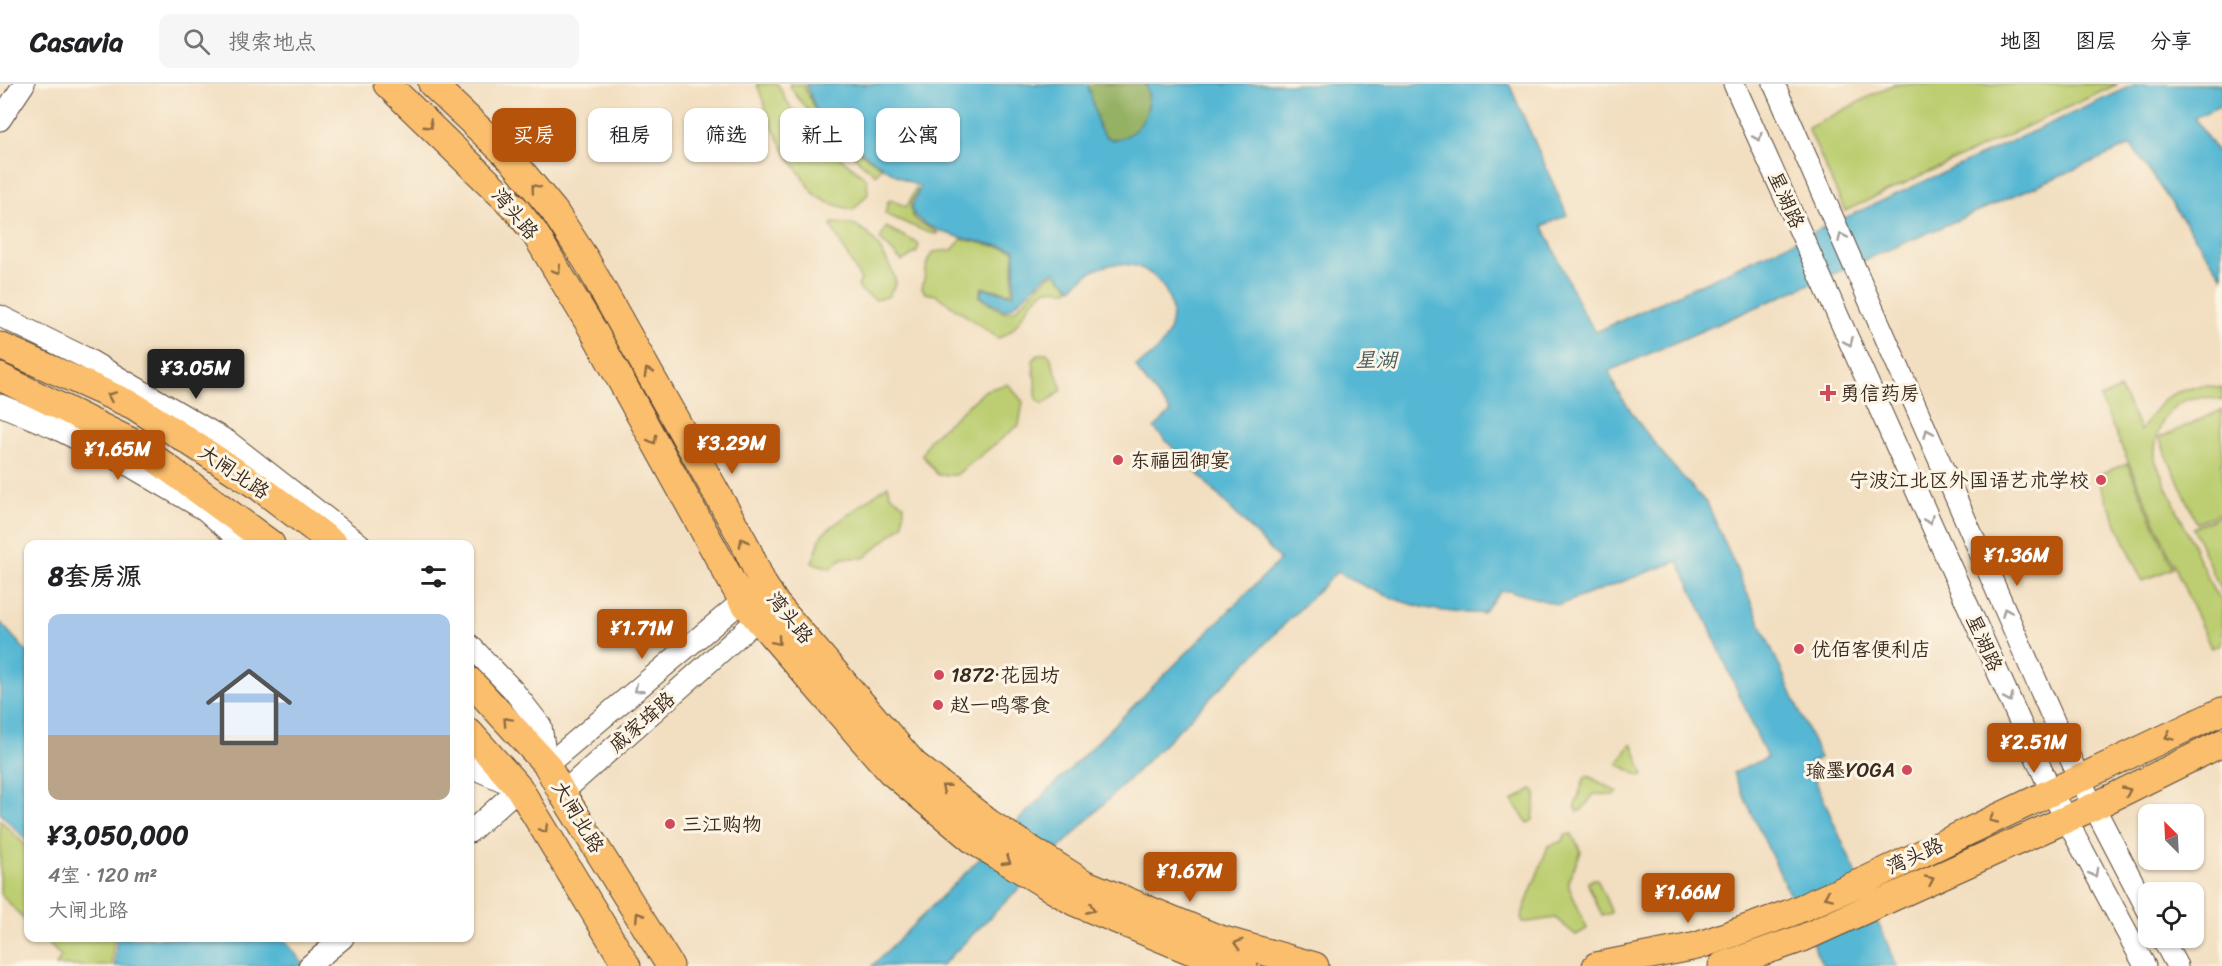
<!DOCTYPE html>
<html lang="zh">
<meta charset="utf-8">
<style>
body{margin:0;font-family:Sriracha,"LXGW WenKai TC",sans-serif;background:#f6f6f6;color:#202124;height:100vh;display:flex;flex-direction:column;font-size:22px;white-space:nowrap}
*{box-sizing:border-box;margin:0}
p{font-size:20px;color:#757577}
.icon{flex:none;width:33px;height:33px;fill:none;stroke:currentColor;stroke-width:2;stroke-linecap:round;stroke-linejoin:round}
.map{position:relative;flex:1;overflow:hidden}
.details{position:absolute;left:24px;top:456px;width:450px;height:402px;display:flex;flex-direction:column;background:#fff;border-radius:12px;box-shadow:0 2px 4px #0004}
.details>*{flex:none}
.hud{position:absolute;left:492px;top:24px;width:570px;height:54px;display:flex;gap:12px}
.needle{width:39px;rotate:336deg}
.controls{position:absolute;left:2138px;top:720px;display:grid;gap:12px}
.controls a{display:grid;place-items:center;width:66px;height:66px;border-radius:12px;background:#fff;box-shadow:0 2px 4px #0004;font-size:30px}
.price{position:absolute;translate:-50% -51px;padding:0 14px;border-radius:6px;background:#b45309;color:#fff;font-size:20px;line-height:39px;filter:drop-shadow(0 2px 3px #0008)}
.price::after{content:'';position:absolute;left:50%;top:36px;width:18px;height:14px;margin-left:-9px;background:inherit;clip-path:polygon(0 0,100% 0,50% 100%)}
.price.current{background:#222;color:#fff}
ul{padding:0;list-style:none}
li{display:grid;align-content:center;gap:12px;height:318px;padding:0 24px}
li span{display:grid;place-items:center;height:186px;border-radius:12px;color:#555}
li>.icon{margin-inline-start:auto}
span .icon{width:108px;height:108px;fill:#fffc;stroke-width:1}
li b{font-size:26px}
h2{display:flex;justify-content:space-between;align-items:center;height:72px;padding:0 24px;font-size:26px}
.tag{padding:0 21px;border-radius:12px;background:#fff;box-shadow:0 2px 4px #0004;font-size:21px;line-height:54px}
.tag.current{background:#b45309;color:#fff}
header{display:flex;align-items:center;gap:36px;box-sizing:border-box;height:84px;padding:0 30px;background:#fff;border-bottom:2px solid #e0e0e0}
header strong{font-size:28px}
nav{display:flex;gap:33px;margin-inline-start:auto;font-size:21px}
.search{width:420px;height:54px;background:#f6f6f6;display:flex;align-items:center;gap:15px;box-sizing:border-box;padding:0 21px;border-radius:12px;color:#757577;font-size:22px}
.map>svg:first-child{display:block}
.green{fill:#bcce71;stroke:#7c7c48;stroke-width:1.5}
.forest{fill:#95b163;stroke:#686e40;stroke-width:1.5}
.water{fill:#54b7d3;stroke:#487078;stroke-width:1.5}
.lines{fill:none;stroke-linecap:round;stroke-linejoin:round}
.minor-casing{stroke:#564536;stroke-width:23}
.major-casing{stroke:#564536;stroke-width:29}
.minor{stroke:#fff;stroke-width:21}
.major{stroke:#fabe6d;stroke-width:27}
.oneway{stroke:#916d42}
.oneway2{stroke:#a79f9a}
.poi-dot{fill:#d1495b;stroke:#fcf5e5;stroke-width:2}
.labels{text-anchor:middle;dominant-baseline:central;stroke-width:6;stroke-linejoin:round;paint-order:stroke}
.street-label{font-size:20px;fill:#3b2a1e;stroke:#fcf5e5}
.poi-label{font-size:20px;fill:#3b2a1e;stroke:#fcf5e5;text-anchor:start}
.water-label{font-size:21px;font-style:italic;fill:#445b5d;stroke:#fcf5e5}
</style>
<header>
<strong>Casavia</strong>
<div class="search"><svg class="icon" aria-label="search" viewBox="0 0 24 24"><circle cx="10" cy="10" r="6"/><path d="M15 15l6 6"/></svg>搜索地点</div>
<nav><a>地图</a><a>图层</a><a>分享</a></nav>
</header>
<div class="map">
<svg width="2222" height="882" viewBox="0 0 2222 882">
<rect width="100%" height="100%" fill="#fcf5e5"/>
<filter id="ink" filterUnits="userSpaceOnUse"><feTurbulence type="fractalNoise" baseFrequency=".0167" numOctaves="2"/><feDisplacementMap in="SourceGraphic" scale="12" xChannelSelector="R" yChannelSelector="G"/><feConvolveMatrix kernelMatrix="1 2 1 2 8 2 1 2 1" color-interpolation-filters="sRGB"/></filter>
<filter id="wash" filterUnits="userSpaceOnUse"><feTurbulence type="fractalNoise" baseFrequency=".008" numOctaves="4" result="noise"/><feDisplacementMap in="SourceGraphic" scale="24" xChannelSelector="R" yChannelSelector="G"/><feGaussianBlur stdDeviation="1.35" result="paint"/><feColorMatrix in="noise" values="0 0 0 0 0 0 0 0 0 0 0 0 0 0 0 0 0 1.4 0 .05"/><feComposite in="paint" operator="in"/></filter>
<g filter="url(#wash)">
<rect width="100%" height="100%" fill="#f2dec0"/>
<path class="green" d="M 757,0 L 778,0 C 794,40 834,69 867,95 L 868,110 L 853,126 L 829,119 L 815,111 L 786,69 L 774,46 Z
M 789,0 L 803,0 L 819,34 L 859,68 L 882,83 L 876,91 C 850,70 830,51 808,26 C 801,18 794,10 789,0 Z
M 1894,0 L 2118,0 L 1845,127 L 1808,44 Z
M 915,105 L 918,106 L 911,119 L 912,131 L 918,138 L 937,148 L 937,150 L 929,149 L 885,130 L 888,117 L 891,116 L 907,123 Z
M 832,139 C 840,140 849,139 856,142 C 874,148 891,182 896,198 L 889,212 L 876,216 L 861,207 L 858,202 L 861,196 L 831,142 Z
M 886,143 L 919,160 L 917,168 L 902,177 L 880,155 Z
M 962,155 L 1014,166 L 1012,209 L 982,203 L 979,213 L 1003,228 L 1015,226 L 1049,192 L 1057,190 L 1070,204 L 1068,206 L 1046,205 C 1041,210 1036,214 1031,219 C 1022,231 1014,250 998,254 L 936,211 L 925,209 L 922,204 L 928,176 L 933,168 L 952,166 Z
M 1047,269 L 1050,272 L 1062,306 L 1044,320 L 1037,317 L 1033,276 L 1039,270 Z
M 1008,300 L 1023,318 L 1019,341 L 956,391 L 938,391 L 922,371 L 930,355 L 986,306 Z
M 2205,302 L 2222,303 L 2222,317 C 2178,302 2153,336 2155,376 L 2213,506 L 2222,516 L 2222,560 L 2211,564 L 2100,314 L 2120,305 L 2141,347 C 2160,317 2167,306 2205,302 Z
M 2222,326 L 2222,428 L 2197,439 L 2159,354 Z
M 2127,379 L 2173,484 L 2142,497 L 2096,392 Z
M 888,401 L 890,410 L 904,421 L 903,441 L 864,474 L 842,474 L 831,484 L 812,479 L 822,450 Z
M 2222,431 L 2222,509 L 2193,444 Z
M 1630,661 L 1633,661 L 1644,691 L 1640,692 L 1618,680 Z
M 1588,692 L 1618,708 L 1614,711 L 1594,710 L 1582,726 L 1578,728 L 1575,722 L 1584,695 Z
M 1532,705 L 1536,708 L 1533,736 L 1528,739 L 1512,717 Z
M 0,736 L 28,764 L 28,840 L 0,809 Z
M 1572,750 L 1581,768 L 1569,795 L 1569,803 L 1587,845 L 1576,851 L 1555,834 L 1528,838 L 1523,838 L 1521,833 L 1548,762 L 1563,757 L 1565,751 Z
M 1594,795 L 1597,795 L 1611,827 L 1611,829 L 1602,832 L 1588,800 L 1588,798 Z
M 42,854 L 113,854 L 112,882 L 56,882 L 61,872 Z"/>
<path class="forest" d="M 1088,0 L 1146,0 C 1153,22 1146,45 1123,54 C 1117,56 1111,56 1105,52 C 1096,45 1089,12 1088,0 Z"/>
<path class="water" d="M 806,0 L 1088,0 L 1099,44 L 1105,52 L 1113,56 C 1141,51 1154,27 1146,0 L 1509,0 L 1567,131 L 1543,142 L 1583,229 L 1596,248 L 2136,0 L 2222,0 L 2222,21 L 2194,34 L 2222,75 L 2222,192 L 2131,61 L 1609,287 L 1616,305 L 1644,346 L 1671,380 L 1708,421 L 1820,674 L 1808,680 L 1897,882 L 1823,882 L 1822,880 L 1733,689 L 1767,674 L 1708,540 L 1678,477 L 1559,521 L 1510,507 L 1501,507 L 1483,529 C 1427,531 1385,514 1337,488 L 941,882 L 872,882 L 1280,476 L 1154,344 L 1171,328 L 1140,290 L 1136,282 C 1220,235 1138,134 1072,204 L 1055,188 L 1048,190 L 1013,222 L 1004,226 L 980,212 L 983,204 L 1014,211 L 1015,165 C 990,160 920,150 911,125 L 920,103 C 882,87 852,60 821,34 L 817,29 Z
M 0,538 L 28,569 L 28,758 L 0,729 Z
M 116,854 L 283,854 L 305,882 L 115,882 Z"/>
</g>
<g filter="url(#ink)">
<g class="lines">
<g class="minor-casing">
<path id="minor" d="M 1734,0 L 2051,707 L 2145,882
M 1774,0 L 2079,694 L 2148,827
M 0,36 L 24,0
M 0,232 L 84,273 L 229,358 L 360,460
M 0,321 L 53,343 L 130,382 L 205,426 L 244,460
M 470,561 L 513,606 L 541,642 L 547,681
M 470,680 L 473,684 L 519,704 L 470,748
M 547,681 L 753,508
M 562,709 L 768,526
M 2162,854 L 2177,882
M 309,882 L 343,854"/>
</g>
<g class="major-casing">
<path id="major" d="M 387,0 L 516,125 L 534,148 L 593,246 L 743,518 L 890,687 L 974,757 L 1074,818 L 1189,866 L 1244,882
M 432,0 L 512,76 L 554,127 L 586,176 L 744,458 L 763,500 L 776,520 L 914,680 L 989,739 L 1084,799 L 1217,854 L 1315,882
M 0,262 L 134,322 L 259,403 L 334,460
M 0,293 L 134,359 L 271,460
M 470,597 L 547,681 L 562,709 L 670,882
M 470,649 L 519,704 L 627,882
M 1596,882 L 1697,862 L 1790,829 L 1866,796 L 2222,627
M 1722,882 L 1803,854 L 2093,723 L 2222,659"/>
</g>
<use href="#minor" class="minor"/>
<use href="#major" class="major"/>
</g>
<defs><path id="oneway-chevron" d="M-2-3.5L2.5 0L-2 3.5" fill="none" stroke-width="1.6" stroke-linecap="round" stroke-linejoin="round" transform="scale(1.5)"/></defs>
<g class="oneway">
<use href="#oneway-chevron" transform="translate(429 41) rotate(44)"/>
<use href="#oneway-chevron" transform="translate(535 104) rotate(-130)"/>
<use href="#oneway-chevron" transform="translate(557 186) rotate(59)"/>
<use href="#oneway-chevron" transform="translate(648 288) rotate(-119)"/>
<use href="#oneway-chevron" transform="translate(111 312) rotate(-156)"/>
<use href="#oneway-chevron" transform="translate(653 356) rotate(61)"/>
<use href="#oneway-chevron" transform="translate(743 458) rotate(-117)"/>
<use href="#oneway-chevron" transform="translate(777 557) rotate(49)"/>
<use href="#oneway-chevron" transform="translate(507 637) rotate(-133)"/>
<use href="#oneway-chevron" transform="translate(2169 652) rotate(155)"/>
<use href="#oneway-chevron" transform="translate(945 704) rotate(-142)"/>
<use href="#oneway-chevron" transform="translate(2127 707) rotate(-25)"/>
<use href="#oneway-chevron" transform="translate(1993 735) rotate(155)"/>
<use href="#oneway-chevron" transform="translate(544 745) rotate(59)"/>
<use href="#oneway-chevron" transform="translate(1007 777) rotate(31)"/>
<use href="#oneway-chevron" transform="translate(1930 796) rotate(-25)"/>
<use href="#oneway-chevron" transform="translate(1828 812) rotate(156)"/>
<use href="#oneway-chevron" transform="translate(1091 825) rotate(23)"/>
<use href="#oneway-chevron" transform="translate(639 832) rotate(-122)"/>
<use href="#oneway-chevron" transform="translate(1238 860) rotate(-164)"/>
</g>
<g class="oneway2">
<use href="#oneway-chevron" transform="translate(1758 53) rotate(66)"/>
<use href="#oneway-chevron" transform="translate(1842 153) rotate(-114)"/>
<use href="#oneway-chevron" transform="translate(1849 258) rotate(66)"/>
<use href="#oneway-chevron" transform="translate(1928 349) rotate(-114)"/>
<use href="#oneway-chevron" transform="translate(1929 436) rotate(66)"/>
<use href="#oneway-chevron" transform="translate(2006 528) rotate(-114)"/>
<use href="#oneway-chevron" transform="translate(638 605) rotate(140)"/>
<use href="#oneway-chevron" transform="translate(2009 614) rotate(66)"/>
<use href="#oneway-chevron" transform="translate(2094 789) rotate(61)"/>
</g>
</g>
<g class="poi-dot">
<path d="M1825 300h6v6h6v6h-6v6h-6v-6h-6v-6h6z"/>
<circle cx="1118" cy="376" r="6"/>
<circle cx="2101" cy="396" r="6"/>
<circle cx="1799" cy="565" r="6"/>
<circle cx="939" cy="591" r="6"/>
<circle cx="938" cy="621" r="6"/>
<circle cx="1907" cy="686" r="6"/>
<circle cx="670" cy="740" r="6"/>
</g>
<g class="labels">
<g class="street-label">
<text transform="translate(1786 116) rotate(66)">星湖路</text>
<text transform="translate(515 130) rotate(50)">湾头路</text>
<text transform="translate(234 388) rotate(34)">大闸北路</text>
<text transform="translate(790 534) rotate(51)">湾头路</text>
<text transform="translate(1984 559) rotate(66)">星湖路</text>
<text transform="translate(642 638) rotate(-41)">戚家𡍲路</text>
<text transform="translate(578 733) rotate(59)">大闸北路</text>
<text transform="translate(1915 772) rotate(-25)">湾头路</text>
</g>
<g class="poi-label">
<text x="1840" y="309">勇信药房</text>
<text x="1130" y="376">东福园御宴</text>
<text x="2089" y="396" text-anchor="end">宁波江北区外国语艺术学校</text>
<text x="1811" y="565">优佰客便利店</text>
<text x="951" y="591">1872·花园坊</text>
<text x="950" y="621">赵一鸣零食</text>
<text x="1895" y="686" text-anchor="end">瑜墨YOGA</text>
<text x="682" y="740">三江购物</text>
</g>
<g class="water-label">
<text x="1376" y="276">星湖</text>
</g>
</g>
</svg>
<div class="controls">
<a><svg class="needle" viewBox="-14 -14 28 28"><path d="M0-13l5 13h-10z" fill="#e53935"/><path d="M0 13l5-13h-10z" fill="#757577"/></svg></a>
<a><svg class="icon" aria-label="locate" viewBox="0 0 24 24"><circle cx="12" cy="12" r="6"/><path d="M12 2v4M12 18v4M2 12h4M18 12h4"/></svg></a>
</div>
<b class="price current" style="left:196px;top:316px">¥3.05M</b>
<b class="price" style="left:732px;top:391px">¥3.29M</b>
<b class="price" style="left:118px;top:397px">¥1.65M</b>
<b class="price" style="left:2017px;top:503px">¥1.36M</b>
<b class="price" style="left:642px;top:576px">¥1.71M</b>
<b class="price" style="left:2034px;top:690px">¥2.51M</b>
<b class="price" style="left:1190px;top:819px">¥1.67M</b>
<b class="price" style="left:1688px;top:840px">¥1.66M</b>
<div class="hud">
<a class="tag current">买房</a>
<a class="tag">租房</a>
<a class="tag">筛选</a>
<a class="tag">新上</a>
<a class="tag">公寓</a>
</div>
<section class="details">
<h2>8套房源<svg class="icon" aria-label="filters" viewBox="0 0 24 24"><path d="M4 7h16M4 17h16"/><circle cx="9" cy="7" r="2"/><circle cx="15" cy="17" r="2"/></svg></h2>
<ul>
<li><span style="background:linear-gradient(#a9c7e8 65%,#b9a48a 0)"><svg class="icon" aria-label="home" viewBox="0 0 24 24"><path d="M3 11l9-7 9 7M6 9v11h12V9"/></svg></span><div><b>¥3,050,000</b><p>4室 · 120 m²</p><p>大闸北路</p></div></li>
</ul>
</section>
</div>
